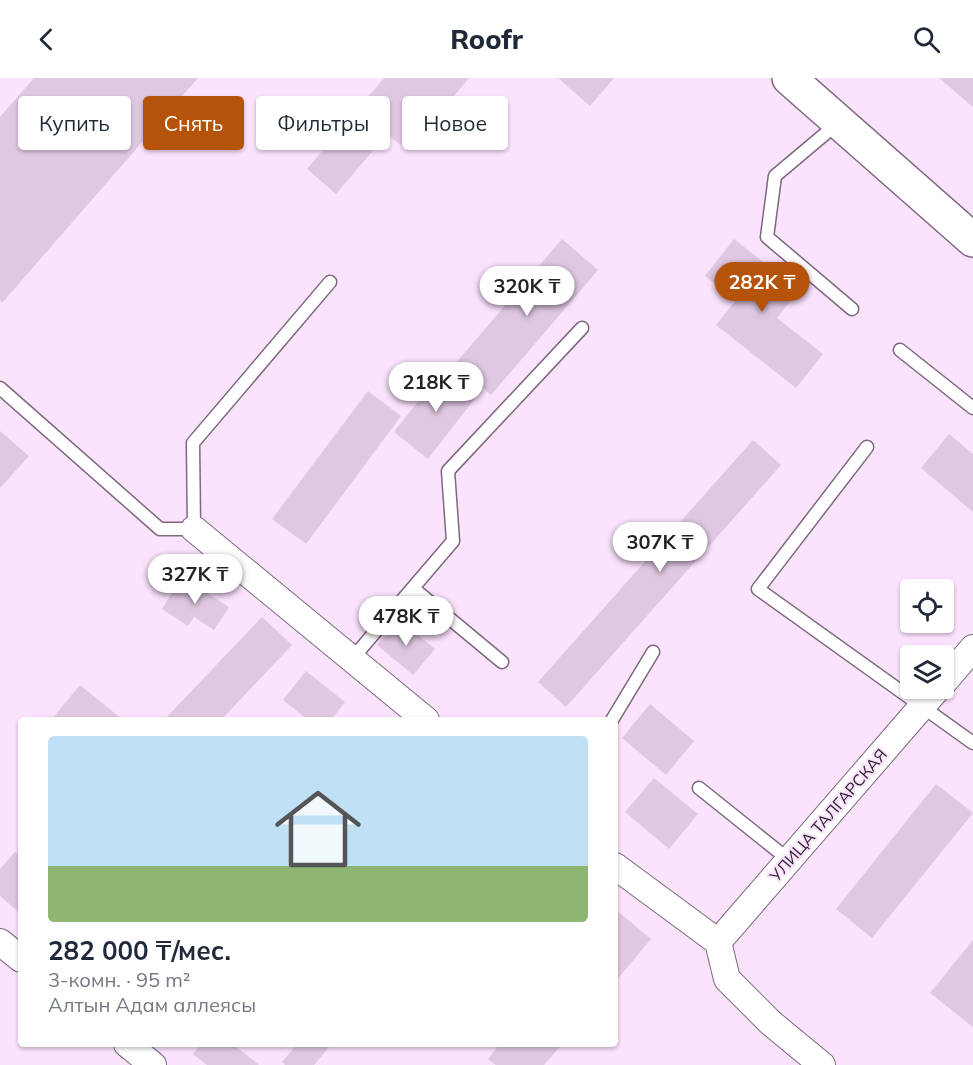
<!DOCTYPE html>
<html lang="ru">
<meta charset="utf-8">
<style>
body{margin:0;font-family:Mulish,sans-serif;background:#f6f6f7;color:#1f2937;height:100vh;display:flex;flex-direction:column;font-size:22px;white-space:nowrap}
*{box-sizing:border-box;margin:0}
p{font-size:20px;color:#747a83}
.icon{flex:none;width:33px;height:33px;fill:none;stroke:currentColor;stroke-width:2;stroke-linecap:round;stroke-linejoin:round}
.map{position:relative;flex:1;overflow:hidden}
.side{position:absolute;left:18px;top:639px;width:600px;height:330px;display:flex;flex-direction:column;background:#fff;border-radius:6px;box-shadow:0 2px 4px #0004}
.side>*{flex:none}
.hud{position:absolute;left:18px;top:18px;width:600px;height:54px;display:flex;gap:12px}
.controls{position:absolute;left:900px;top:501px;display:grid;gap:12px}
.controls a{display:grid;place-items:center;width:54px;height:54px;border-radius:6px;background:#fff;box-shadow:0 2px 4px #0004;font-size:30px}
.price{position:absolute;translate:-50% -51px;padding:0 14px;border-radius:21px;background:#fff;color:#222;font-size:20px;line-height:39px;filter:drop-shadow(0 2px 3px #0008)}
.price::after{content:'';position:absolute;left:50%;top:36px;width:18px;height:14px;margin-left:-9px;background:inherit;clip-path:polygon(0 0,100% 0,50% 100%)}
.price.selected{background:#b45309;color:#fff}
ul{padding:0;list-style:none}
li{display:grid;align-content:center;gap:12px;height:318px;padding:0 30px}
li+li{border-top:2px solid #e0e1e3}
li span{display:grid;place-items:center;height:186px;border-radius:6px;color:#555}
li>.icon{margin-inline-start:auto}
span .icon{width:108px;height:108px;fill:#fffc;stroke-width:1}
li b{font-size:26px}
.tag{padding:0 21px;border-radius:6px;background:#fff;box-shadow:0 2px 4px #0004;font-size:21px;line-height:54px}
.tag.selected{background:#b45309;color:#fff}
header{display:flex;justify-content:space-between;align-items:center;height:78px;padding:0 30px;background:#fff;font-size:27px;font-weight:800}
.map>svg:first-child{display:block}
.building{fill:#e0c8e2}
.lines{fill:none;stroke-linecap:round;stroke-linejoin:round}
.service-casing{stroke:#7d687f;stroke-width:15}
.minor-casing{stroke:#7d687f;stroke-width:28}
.primary-casing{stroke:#7d687f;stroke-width:36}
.service{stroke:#fff;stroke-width:12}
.minor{stroke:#fff;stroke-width:26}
.primary{stroke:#fff;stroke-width:33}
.labels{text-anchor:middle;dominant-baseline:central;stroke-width:4.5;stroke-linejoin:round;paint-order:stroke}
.street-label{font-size:16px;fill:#2c232d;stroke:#fbe2fd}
</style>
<header><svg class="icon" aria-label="back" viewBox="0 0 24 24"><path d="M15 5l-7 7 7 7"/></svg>Roofr<svg class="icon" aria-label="search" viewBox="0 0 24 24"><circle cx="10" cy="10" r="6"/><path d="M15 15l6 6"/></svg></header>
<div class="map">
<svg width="973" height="987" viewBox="0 0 973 987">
<rect width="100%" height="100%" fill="#fbe2fd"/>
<path class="building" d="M 34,0 L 198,0 L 2,225 L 0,223 L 0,39 Z
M 384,0 L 469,0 L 408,73 L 387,56 L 336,116 L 307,91 Z
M 558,0 L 614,0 L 590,28 Z
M 939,0 L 973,0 L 973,29 Z
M 562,161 L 598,192 L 491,317 L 455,286 Z
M 734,161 L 799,212 L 777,240 L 823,276 L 796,310 L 716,247 L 736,222 L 705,198 Z
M 445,289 L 479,315 L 428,381 L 394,354 Z
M 368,313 L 401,338 L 306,466 L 272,441 Z
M 0,353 L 29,378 L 0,410 Z
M 949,356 L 973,376 L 973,434 L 921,390 Z
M 753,362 L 781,387 L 566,629 L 538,604 Z
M 182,499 L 229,529 L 214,552 L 194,539 L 188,548 L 162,531 Z
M 262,539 L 292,567 L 221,642 L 164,642 Z
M 399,541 L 435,571 L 413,597 L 377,567 Z
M 306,593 L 345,624 L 331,642 L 308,642 L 283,622 Z
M 80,607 L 123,642 L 52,641 Z
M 650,626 L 694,663 L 666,697 L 622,660 Z
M 654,700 L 698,736 L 669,771 L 625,734 Z
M 936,706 L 973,735 L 872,860 L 836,831 Z
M 15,774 L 21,779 L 21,836 L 0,818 L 0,791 Z
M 615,831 L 651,861 L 615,904 Z
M 973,862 L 973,949 L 930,915 Z
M 201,966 L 233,966 L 259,987 L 207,987 L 193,976 Z
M 297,966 L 327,966 L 330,968 L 314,987 L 285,987 L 282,984 Z
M 500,966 L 562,966 L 544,987 L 496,987 L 488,981 Z"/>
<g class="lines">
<g class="service-casing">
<path id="service" d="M 838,45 L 775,98 L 767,159 L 852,231
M 900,272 L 973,330
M 0,310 L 160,451 L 194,451 L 193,365 L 330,204
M 867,369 L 758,511 L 973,665
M 413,510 L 502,584
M 352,581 L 453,463 L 448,393 L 582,250
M 612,642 L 653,574
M 699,710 L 789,782"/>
</g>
<g class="minor-casing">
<path id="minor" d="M 194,451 L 426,642
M 944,604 L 973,570
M 615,788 L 718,864 L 727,901 L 771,945 L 822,987
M 0,864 L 21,881
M 718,864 L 938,610
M 127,966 L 153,987"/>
</g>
<g class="primary-casing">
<path id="primary" d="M 789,0 L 973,162"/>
</g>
<use href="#service" class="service"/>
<use href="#minor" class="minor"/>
<use href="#primary" class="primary"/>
</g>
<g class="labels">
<g class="street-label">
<text transform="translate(828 737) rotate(-49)">УЛИЦА ТАЛГАРСКАЯ</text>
</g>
</g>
</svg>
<div class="controls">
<a><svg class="icon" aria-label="locate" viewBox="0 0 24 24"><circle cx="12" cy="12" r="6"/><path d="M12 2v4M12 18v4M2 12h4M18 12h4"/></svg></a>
<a><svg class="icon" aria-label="layers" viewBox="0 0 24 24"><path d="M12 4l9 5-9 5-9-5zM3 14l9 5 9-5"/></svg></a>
</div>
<b class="price selected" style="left:762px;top:235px">282K ₸</b>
<b class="price" style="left:527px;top:239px">320K ₸</b>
<b class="price" style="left:436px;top:335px">218K ₸</b>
<b class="price" style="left:660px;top:495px">307K ₸</b>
<b class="price" style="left:195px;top:527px">327K ₸</b>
<b class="price" style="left:406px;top:569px">478K ₸</b>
<div class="hud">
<a class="tag">Купить</a>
<a class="tag selected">Снять</a>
<a class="tag">Фильтры</a>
<a class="tag">Новое</a>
</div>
<section class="side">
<ul>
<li><span style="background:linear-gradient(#bfe0f5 70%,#8fb573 0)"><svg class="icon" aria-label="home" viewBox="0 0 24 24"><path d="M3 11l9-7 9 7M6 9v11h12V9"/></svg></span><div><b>282 000 ₸/мес.</b><p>3-комн. · 95 m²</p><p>Алтын Адам аллеясы</p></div></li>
</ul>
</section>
</div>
